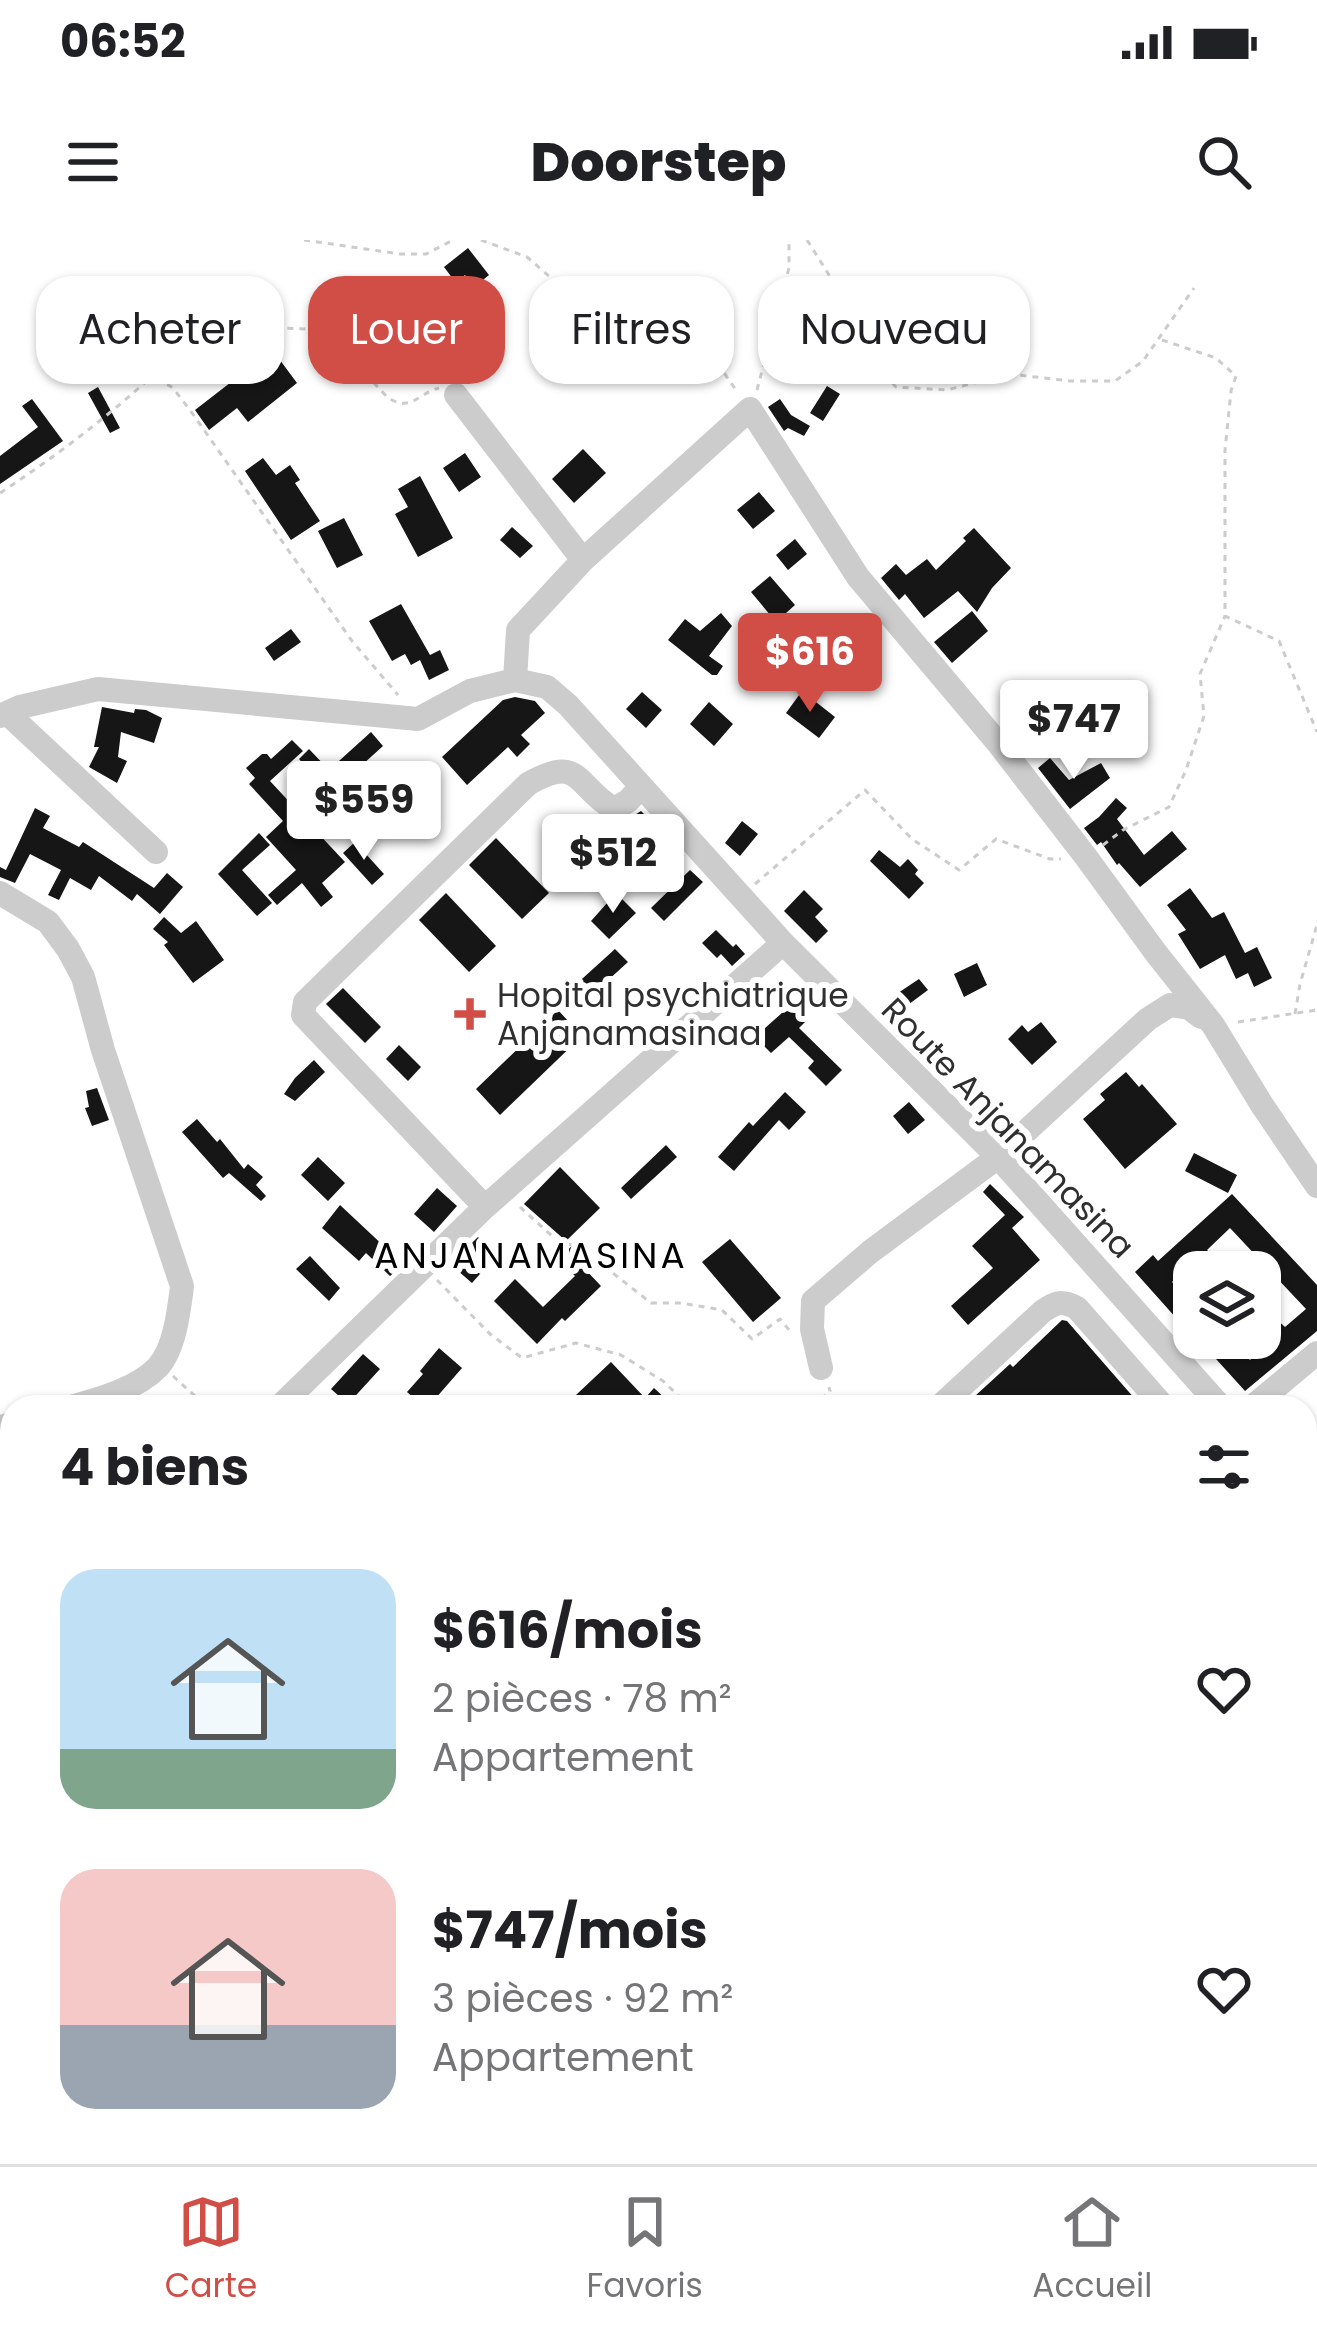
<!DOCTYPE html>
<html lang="fr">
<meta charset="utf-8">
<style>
body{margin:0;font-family:Poppins,sans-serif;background:#f2f2f2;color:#202124;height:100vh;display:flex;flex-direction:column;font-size:45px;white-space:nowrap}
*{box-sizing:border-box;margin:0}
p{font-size:39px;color:#757577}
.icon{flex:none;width:66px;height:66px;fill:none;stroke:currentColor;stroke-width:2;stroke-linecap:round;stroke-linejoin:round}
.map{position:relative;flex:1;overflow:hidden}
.side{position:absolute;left:0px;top:1155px;width:1317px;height:771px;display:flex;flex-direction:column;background:#fff;border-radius:36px 36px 0 0;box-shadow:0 3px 9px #0004}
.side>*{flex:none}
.hud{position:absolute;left:36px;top:36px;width:1245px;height:108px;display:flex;gap:24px}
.fabs{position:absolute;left:1173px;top:1011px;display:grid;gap:24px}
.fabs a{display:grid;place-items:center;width:108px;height:108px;border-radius:24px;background:#fff;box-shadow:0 3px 9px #0004;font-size:60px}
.price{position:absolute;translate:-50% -102px;padding:0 27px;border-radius:12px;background:#fff;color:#222;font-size:39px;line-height:78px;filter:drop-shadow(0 3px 6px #0008)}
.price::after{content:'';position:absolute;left:50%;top:72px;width:36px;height:27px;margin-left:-18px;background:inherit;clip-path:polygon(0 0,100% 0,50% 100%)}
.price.selected{background:#d14e47;color:#fff}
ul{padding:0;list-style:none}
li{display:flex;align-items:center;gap:36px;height:300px;padding:0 60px}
li span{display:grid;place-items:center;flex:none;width:336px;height:240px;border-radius:36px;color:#555}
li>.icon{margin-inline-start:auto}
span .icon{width:144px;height:144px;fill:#fffc;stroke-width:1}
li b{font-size:51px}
h2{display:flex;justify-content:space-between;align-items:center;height:144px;padding:0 60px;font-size:51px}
.chip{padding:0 42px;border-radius:36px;background:#fff;box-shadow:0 3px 9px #0004;font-size:42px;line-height:108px}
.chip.selected{background:#d14e47;color:#fff}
.status{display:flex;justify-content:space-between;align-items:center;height:84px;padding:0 60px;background:#fff;direction:ltr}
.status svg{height:33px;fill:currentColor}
header{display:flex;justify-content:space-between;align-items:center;height:156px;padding:0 60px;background:#fff;font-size:54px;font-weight:800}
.menu{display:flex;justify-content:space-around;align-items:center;height:168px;border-top:3px solid #e0e0e0;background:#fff;font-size:33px;color:#757577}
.menu a{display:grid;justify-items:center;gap:6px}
.menu .selected{color:#d14e47}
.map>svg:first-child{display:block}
.building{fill:#161616}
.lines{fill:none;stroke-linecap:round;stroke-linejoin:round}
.path{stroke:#ccc;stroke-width:3;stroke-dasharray:6 6;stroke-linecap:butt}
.minor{stroke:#ccc;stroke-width:24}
.poi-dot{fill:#d14e47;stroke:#fff;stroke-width:4.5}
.labels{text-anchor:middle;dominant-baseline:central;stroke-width:12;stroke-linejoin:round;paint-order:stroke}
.poi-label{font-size:33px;fill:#2f2f2f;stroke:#fff;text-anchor:start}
.street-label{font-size:33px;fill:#2f2f2f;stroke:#fff}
.neighbourhood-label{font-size:36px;letter-spacing:3px;fill:#000;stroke:#fff}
</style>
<div class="status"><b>06:52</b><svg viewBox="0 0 49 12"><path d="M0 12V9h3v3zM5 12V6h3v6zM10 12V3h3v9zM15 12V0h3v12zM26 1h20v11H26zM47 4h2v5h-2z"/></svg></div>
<header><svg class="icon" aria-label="menu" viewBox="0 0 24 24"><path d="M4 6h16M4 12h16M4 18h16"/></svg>Doorstep<svg class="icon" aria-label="search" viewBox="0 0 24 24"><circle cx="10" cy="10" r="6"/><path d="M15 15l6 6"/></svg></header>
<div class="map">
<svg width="1317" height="1924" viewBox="0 0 1317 1924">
<rect width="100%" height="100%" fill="#fff"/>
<path class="building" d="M 468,8 L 489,35 L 474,47 L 465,35 L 456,43 L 444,27 Z
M 429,59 L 447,76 L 433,92 L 414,76 Z
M 467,96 L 484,110 L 467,131 L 450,116 Z
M 274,112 L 297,143 L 248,182 L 237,168 L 209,190 L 195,170 L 266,115 L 268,117 Z
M 827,146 L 840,154 L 823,181 L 810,173 Z
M 98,147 L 120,188 L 110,193 L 88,153 Z
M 32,159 L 63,201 L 0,244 L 0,216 L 38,187 L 22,166 Z
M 780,159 L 791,175 L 810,186 L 804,196 L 788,188 L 784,191 L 768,167 Z
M 583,209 L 606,233 L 574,263 L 552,239 Z
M 465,213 L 481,237 L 459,252 L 443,228 Z
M 263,218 L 276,235 L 290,225 L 300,240 L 295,243 L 320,281 L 291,300 L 245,231 Z
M 420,236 L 453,298 L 418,317 L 395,274 L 408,267 L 398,249 Z
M 759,252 L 775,271 L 753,289 L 737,270 Z
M 344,278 L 363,315 L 337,328 L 318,291 Z
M 512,287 L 533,306 L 520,318 L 500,300 Z
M 974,288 L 1011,328 L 992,348 L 977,372 L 958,351 L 924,378 L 905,354 L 899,360 L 881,338 L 896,324 L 906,335 L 927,319 L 936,330 L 966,301 L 963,298 Z
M 795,299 L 807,314 L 788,330 L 776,315 Z
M 770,336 L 795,365 L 776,382 L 751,352 Z
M 401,364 L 430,415 L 440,410 L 449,430 L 429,440 L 420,420 L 411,425 L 405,414 L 392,421 L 369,381 Z
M 972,371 L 988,391 L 952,423 L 934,402 Z
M 721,373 L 732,386 L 709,416 L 723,426 L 717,435 L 712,435 L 668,400 L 685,379 L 700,391 Z
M 291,389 L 301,402 L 274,421 L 265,408 Z
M 802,451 L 835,477 L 819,498 L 786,473 Z
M 642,452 L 662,470 L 646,488 L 626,469 Z
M 515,457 L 535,461 L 545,473 L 521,495 L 530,504 L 517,517 L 508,507 L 467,545 L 442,517 L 503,460 Z
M 709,462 L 733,484 L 714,506 L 690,484 Z
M 102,467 L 134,473 L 135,469 L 146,470 L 162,478 L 154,503 L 121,492 L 118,517 L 127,521 L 117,543 L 89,527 L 99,507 L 94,507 Z
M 371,492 L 383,506 L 351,535 L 374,560 L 353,579 L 341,566 L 315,590 L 345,622 L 322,643 L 333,657 L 321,667 L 302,643 L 277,665 L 268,655 L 296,630 L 266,597 L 283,581 L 249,544 L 255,538 L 246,528 L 262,514 L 267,514 L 271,519 L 292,500 L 303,511 L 270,541 L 296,569 L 322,545 L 299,519 L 309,509 L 329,530 Z
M 1050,518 L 1069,540 L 1101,523 L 1110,538 L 1070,569 L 1038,528 Z
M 405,535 L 417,548 L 382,581 L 369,567 Z
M 1116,558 L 1127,568 L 1117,579 L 1144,615 L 1172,591 L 1187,609 L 1140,647 L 1119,623 L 1117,625 L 1101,602 L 1097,605 L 1084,588 L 1099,577 Z
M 35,568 L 50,576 L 43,588 L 79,607 L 83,602 L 154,648 L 167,633 L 183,647 L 160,674 L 137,654 L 132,661 L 99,636 L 91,650 L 70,638 L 59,660 L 48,655 L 61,630 L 30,614 L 15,643 L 0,637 L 0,627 L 6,630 Z
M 641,571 L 645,575 L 605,615 L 628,638 L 617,648 L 596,625 L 581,639 L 564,621 L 611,585 L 622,583 Z
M 742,581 L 758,594 L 740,616 L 725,603 Z
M 259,593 L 270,605 L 242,630 L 272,663 L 257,676 L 218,634 Z
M 496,598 L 549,653 L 522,679 L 469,625 Z
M 355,602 L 384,634 L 372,645 L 343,613 Z
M 879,610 L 900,627 L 908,619 L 918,630 L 915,634 L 924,643 L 909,659 L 870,621 Z
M 690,630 L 703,642 L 664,681 L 651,668 Z
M 1190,648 L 1212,678 L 1224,672 L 1245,713 L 1257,707 L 1272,738 L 1254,747 L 1248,733 L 1236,739 L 1225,715 L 1200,729 L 1178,694 L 1186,690 L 1167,665 Z
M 804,650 L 823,669 L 815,677 L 828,691 L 816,703 L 784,671 Z
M 446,653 L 496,706 L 469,732 L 419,680 Z
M 616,653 L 636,673 L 609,699 L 591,681 Z
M 164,677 L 181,693 L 196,681 L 224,720 L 193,743 L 164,705 L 168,702 L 153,689 Z
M 716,690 L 733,707 L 736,704 L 745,714 L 732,726 L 721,714 L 717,718 L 702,703 Z
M 615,709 L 628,722 L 584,762 L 572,748 Z
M 977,723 L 987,745 L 964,757 L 954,734 Z
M 919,739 L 928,750 L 897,773 L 889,759 Z
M 343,748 L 381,787 L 365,803 L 326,764 Z
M 792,764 L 806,781 L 799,788 L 842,830 L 826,846 L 808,828 L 814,821 L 789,797 L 771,813 L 755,797 Z
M 558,770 L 582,796 L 500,875 L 476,849 Z
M 1041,782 L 1057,802 L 1032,825 L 1008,799 L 1022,785 L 1028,792 Z
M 399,805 L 421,827 L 408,841 L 386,819 Z
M 314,820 L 325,832 L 295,861 L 284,854 L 295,838 Z
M 1126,832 L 1139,847 L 1142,844 L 1177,884 L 1125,929 L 1083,879 L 1105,860 L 1100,854 Z
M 97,848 L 109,880 L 92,886 L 85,868 L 89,867 L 86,851 Z
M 785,852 L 806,872 L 789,890 L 779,880 L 734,931 L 718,917 L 749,882 L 753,886 Z
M 909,862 L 925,880 L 908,894 L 893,876 Z
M 197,879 L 217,902 L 220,899 L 244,929 L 248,924 L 263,937 L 256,945 L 266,956 L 261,961 L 229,933 L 223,938 L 182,892 Z
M 666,905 L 677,917 L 631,959 L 621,948 Z
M 1194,913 L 1237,935 L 1228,953 L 1185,931 Z
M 318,917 L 345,943 L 328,961 L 301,935 Z
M 560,927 L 600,968 L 566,1001 L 524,964 Z
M 990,944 L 1024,977 L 1012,988 L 1040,1020 L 968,1085 L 951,1066 L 993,1028 L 972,1006 L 1005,975 L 983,952 Z
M 437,948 L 457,966 L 434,992 L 414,974 Z
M 1232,954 L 1317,1045 L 1317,1091 L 1245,1151 L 1197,1098 L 1228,1098 L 1250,1120 L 1274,1097 L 1260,1084 L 1260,1064 L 1285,1087 L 1306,1069 L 1230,988 L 1207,1010 L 1230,1032 L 1210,1032 L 1196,1019 L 1172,1042 L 1194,1068 L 1194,1098 L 1135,1032 L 1153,1015 L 1158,1021 Z
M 340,965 L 403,1024 L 390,1036 L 366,1013 L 359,1021 L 322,988 Z
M 478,997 L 481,1000 L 479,1002 L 495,1017 L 472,1043 L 450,1024 Z
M 730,999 L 781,1058 L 753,1082 L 702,1022 Z
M 572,1006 L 587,1021 L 582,1026 L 601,1046 L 565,1081 L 562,1078 L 537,1104 L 494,1061 L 515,1039 L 543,1067 L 575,1036 L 558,1018 Z
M 310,1016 L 340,1048 L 329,1061 L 296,1029 Z
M 1062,1080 L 1067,1081 L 1142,1167 L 963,1167 L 1010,1124 L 1013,1127 Z
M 439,1108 L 462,1128 L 428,1167 L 424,1167 L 407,1152 L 423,1134 L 420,1131 Z
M 363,1114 L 380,1129 L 348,1164 L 331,1149 Z
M 611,1122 L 645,1158 L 654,1148 L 667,1160 L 660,1167 L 622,1167 L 613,1158 L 604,1167 L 588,1167 L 576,1155 Z
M 12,1679 L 12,1721 L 0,1725 L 0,1686 Z
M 1317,1687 L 1317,1752 L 1305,1767 L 1305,1701 Z"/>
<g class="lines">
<path class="path" d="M 304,0 L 400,14 L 426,14 L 453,0
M 481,0 L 527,17 L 565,50 L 590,60 L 681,51 L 691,85 L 738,153
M 807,0 L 831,38 L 864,112 L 896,147 L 947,150 L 1009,134 L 1070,141 L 1115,141 L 1143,121 L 1194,48
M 1162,100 L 1216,118 L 1236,136 L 1231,151 L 1225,210 L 1225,376 L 1279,401 L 1317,492
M 157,138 L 173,148 L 190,170 L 352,401 L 398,455
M 757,150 L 789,28 L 789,0
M 0,253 C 76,203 142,150 205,85 L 308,89 L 330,95 L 387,157 C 411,173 417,154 439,148
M 1103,605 L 1123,590 L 1169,567 L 1186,530 L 1204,476 L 1200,434 L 1225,376
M 755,644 L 865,550 L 912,599 L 959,630 L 996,599 L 1050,619 L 1061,619
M 1295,774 L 1300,744 L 1317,685
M 1238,782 L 1317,770
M 520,967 L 562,1005 L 584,1004 L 609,1030 L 651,1063 L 681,1063 L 722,1070 L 752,1099 L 780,1079 L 790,1091
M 437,1040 L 490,1094 L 522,1118 L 576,1103 L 621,1115 L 663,1141 L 690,1167
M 173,1136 L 207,1167
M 812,1167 L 830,1151 L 829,1147
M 11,1909 L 12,1908"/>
<path class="minor" d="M 456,155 L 583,320
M 515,440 L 518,390 L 583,320 L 750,169 L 858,337 L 998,503 L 1086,617 L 1156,713 L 1213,785 L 1262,865 L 1317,946
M 7,473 L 156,612
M 0,476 L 20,467 L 98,449 L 418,479 L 470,451 L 515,440 L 547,447 L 568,465 L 783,703 L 998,917 L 1221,1167
M 0,653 L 48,682 L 68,709 L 83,737 L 103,810 L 182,1046 C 179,1070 175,1108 158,1127 C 137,1149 99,1159 71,1167
M 485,967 L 303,775 L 305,762 L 528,544 C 582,513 575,547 614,569 L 628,561 L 641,547
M 821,1128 L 812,1089 L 813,1061 L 870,1012 L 998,917 L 1148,779 L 1170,765 L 1189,768 L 1201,777
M 279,1167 L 485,967 L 783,703
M 939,1167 L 1043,1071 C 1056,1062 1062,1060 1077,1068 L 1164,1167
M 1252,1167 L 1317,1113
M 0,1187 L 12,1184
M 1305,1317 L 1317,1330
M 1305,1430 L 1317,1431
M 0,1592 L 12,1588
M 1305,1843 L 1317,1823
M 663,1914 L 670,1924
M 791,1914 L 808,1924
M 1270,1914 L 1279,1924
M 707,1924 L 707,1914
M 759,1924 L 776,1914
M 927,1924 L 929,1914"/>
</g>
<path class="poi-dot" d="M464 756h12v12h12v12h-12v12h-12v-12h-12v-12h12z"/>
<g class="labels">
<g class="poi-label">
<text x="497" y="755">Hopital psychiatrique<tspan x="497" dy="38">Anjanamasinaa</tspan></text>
</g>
<g class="street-label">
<text transform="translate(1008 888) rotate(46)">Route Anjanamasina</text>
</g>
<g class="neighbourhood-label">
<text x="531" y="1015">ANJANAMASINA</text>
</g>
</g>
</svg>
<div class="fabs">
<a><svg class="icon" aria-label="layers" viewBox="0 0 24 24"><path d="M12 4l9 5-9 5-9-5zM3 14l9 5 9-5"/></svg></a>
</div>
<b class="price selected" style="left:810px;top:475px">$616</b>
<b class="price" style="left:1074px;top:542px">$747</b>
<b class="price" style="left:364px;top:623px">$559</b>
<b class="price" style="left:613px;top:676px">$512</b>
<div class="hud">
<a class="chip">Acheter</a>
<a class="chip selected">Louer</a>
<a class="chip">Filtres</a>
<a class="chip">Nouveau</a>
</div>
<section class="side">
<h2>4 biens<svg class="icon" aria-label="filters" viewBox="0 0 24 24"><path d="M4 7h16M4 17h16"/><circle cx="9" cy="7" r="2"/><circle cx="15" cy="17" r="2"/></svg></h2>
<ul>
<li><span style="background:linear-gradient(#bfe0f5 75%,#7fa58c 0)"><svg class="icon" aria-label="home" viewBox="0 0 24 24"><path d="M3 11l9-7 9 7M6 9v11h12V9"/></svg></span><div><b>$616/mois</b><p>2 pièces · 78 m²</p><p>Appartement</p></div><svg class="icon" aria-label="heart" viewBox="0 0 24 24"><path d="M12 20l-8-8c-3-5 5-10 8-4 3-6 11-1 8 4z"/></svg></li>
<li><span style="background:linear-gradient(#f6c9c9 65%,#9aa5b1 0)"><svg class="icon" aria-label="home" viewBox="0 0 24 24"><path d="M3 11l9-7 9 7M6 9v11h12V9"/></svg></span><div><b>$747/mois</b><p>3 pièces · 92 m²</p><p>Appartement</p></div><svg class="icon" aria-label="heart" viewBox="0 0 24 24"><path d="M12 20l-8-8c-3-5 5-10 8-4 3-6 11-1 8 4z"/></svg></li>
</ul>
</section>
</div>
<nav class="menu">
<a class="selected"><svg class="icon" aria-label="map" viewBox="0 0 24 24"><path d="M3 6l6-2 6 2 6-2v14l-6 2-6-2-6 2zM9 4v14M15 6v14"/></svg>Carte</a>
<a><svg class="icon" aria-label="saved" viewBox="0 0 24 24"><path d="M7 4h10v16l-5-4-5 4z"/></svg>Favoris</a>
<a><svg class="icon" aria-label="home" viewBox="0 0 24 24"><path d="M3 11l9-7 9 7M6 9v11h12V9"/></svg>Accueil</a>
</nav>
